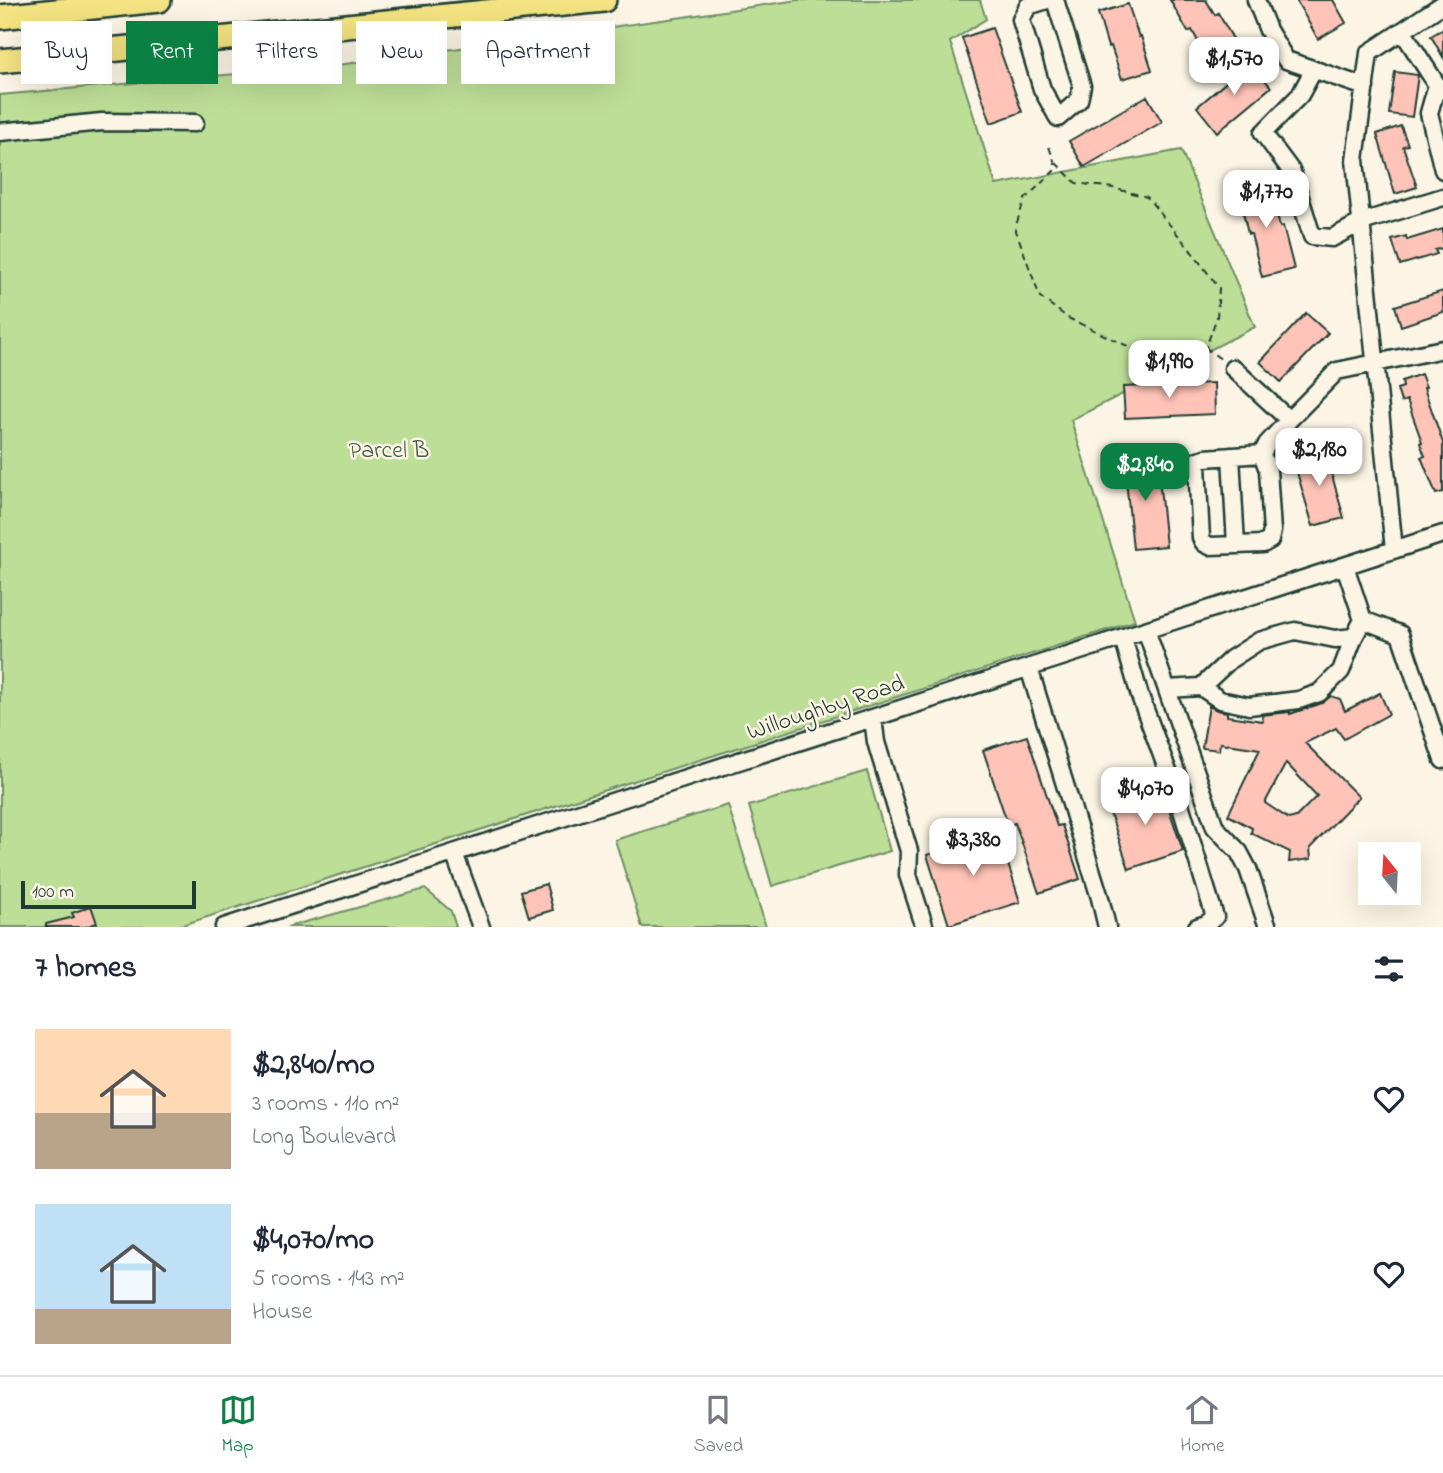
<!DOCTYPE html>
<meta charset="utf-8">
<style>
body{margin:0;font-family:"Indie Flower",sans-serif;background:#f6f6f7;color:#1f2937;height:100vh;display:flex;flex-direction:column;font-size:26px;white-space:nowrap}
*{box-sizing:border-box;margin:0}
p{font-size:23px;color:#747a83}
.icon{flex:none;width:38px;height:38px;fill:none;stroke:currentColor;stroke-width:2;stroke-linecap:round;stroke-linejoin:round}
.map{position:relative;height:927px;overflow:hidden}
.sheet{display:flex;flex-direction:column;background:#fff;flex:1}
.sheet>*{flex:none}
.banner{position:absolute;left:21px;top:21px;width:700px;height:63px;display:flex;gap:14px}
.needle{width:46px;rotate:342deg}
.controls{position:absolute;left:1358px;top:842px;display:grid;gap:14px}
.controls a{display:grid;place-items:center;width:63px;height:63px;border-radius:0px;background:#fff;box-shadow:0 7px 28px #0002;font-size:35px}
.scale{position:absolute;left:21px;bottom:18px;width:175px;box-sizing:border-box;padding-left:7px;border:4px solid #1f3d34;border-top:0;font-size:19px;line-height:24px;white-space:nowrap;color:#1f3d34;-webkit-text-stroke:5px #fcf5e5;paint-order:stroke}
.price{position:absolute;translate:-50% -60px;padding:0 16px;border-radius:14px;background:#fff;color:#222;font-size:23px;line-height:46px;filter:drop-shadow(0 2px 4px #0008)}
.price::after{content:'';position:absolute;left:50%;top:42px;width:21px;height:16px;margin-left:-10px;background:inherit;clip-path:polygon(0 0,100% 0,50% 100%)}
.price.current{background:#0b8043;color:#fff}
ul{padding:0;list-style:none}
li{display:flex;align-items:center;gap:21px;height:175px;padding:0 35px}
li span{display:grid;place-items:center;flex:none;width:196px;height:140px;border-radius:0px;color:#555}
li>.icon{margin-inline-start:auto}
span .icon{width:84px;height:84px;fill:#fffc;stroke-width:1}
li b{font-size:30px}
h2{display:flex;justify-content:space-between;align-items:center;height:84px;padding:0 35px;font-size:30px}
.pill{padding:0 24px;border-radius:0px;background:#fff;box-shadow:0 7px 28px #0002;font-size:24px;line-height:63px}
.pill.current{background:#0b8043;color:#fff}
.menu{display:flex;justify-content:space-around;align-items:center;height:98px;border-top:2px solid #e0e1e3;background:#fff;font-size:19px;color:#747a83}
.menu a{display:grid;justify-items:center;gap:4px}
.menu .current{color:#0b8043}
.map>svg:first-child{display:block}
.green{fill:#bdde97;stroke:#6e8e66;stroke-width:2}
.building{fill:#ffc4b7;stroke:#1f3d34;stroke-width:2;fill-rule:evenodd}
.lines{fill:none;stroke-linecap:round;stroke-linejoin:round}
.minor-casing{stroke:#1f3d34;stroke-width:21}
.highway-casing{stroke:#1f3d34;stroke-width:28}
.path{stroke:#1f3d34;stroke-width:2;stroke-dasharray:7 5;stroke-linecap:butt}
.minor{stroke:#fcf5e5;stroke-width:16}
.highway{stroke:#f4e382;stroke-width:23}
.labels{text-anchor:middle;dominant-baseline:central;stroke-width:5;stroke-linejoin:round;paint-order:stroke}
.park-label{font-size:24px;fill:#3f5d48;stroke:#fcf5e5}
.street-label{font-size:24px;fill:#1f3d34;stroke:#fcf5e5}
</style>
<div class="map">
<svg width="1443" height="927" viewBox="0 0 1443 927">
<rect width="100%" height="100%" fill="#fcf5e5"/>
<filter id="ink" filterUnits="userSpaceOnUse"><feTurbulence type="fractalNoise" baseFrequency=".0143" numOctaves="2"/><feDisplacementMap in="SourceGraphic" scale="14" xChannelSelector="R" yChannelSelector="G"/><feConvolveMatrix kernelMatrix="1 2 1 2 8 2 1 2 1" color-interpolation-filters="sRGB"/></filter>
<g filter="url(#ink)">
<path class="green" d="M 798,0 L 980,0 L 986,19 L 950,42 L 996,185 L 1181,150 L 1255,327 L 1071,420 L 1135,621 L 176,927 L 0,927 L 0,95 L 338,65 L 683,17 Z
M 867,771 L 890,851 L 772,886 L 749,806 Z
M 728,805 L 766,927 L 642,927 L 615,840 Z
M 425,889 L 451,911 L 456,927 L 287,927 Z"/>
<path class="building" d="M 1170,0 L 1206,0 L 1215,15 L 1218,13 L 1236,44 L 1208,60 L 1192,30 L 1188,32 Z
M 1296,0 L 1333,0 L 1346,23 L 1318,39 Z
M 1128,4 L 1139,37 L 1141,36 L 1152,70 L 1122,79 L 1111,46 L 1108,47 L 1098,13 Z
M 992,28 L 1022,112 L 991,123 L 962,38 Z
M 1443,29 L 1443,57 L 1431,36 Z
M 1250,62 L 1271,87 L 1217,132 L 1197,107 Z
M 1395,72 L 1418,75 L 1412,117 L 1389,114 Z
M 1147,96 L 1162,122 L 1084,167 L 1069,141 Z
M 1401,126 L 1408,145 L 1403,146 L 1417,187 L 1395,194 L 1377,134 Z
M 1270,183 L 1280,227 L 1283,226 L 1294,269 L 1262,277 L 1251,234 L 1248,234 L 1238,191 Z
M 1443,229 L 1443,248 L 1435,250 L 1437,254 L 1400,265 L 1392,240 L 1406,236 L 1407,240 Z
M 1443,291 L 1443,312 L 1401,326 L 1395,306 Z
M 1306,313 L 1328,333 L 1281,382 L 1260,362 Z
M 1421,374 L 1426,387 L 1424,388 L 1443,443 L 1443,492 L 1436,494 L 1421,457 L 1425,456 L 1420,443 L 1422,442 L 1407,400 L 1401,402 L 1397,389 L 1403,387 L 1402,381 Z
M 1214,383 L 1215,414 L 1125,418 L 1123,387 Z
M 1325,451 L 1344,518 L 1313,526 L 1293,459 Z
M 1157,458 L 1166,546 L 1133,549 L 1124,460 Z
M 1380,693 L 1389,714 L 1344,739 L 1336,728 L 1305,743 L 1359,797 L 1310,848 L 1311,859 L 1289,862 L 1290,852 L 1251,833 L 1252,828 L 1228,815 L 1260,749 L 1220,743 L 1219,750 L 1202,748 L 1209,706 L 1217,710 L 1227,712 L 1227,716 L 1263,721 L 1262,715 L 1290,712 L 1290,714 L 1322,703 L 1331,696 L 1340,699 L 1345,711 ZM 1286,763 L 1317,796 L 1296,817 L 1289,819 L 1265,803 Z
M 1027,736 L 1057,826 L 1062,825 L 1080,879 L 1039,893 L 1015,823 L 1008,825 L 983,750 Z
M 1161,785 L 1183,851 L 1129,869 L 1107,804 Z
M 998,832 L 1020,902 L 949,925 L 927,855 Z
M 546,884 L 553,910 L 529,917 L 521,891 Z
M 91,906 L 97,923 L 85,927 L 46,927 L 46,924 L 74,917 L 72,913 Z"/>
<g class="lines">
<g class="minor-casing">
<path id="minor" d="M 1047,0 L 1028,6 L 1021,20 L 1042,89 L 1058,118 L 1079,100 L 1082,86 L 1055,0
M 1256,0 L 1268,30 L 1286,60 L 1365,87
M 1403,32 L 1437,85 L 1443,90
M 1313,71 L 1300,95 L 1263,133 L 1292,172 L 1312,236 L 1332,238 L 1362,222 L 1443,197
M 1437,85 L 1429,113 L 1443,170
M 0,132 L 102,122 L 195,123
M 1233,368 L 1289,420
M 1262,454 L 1268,470 L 1272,531 L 1270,540 L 1263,544 L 1210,546 L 1204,543 L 1201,538 L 1197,466 L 1198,460 L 1205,458 Z
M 1262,454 L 1267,444 L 1289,420 L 1337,371 L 1443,349
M 1231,456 L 1236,545
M 1394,550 L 1355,160 L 1369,53 L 1443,4
M 1345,566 L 1363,620 L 1400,634 L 1443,760
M 1146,630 L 1215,827 L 1239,852 L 1248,869 L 1268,927
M 1123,638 L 1140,696 L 1180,804 L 1215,917 L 1206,924 L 1197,927
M 1029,668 L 1100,898 L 1107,927
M 1201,687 L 1231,659 L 1259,641 L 1295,631 L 1335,639 L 1354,637
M 1167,689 L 1201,687 L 1220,700 L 1249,706 L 1299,700 L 1319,693 L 1341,671 L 1354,637 L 1363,620
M 873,718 L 876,742 L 909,851 L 908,875 L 924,925
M 454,853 L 481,927
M 224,927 L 1443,534"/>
</g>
<g class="highway-casing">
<path id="highway" d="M 0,17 L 159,0
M 0,61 L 604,0"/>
</g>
<path class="path" d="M 1049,147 L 1055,163 L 1054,171 L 1025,199 L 1015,228 L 1040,297 L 1068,318 L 1134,349 L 1206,348 L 1222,360
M 1056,163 L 1076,183 L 1113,188 L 1147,197 L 1192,252 L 1219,288 L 1217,317 L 1206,347"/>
<use href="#minor" class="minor"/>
<use href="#highway" class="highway"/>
</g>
</g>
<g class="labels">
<g class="park-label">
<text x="389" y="451">Parcel B</text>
</g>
<g class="street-label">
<text transform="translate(826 709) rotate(-18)">Willoughby Road</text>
</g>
</g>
</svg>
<div class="controls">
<a><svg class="needle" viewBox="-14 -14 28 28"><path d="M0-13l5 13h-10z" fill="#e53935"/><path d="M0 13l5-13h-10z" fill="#747a83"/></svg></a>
</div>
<div class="scale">100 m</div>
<b class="price" style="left:1234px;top:97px">$1,570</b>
<b class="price" style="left:1266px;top:230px">$1,770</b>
<b class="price" style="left:1169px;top:400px">$1,990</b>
<b class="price" style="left:1319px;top:488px">$2,180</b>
<b class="price current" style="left:1145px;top:503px">$2,840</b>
<b class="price" style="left:1145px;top:827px">$4,070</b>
<b class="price" style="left:973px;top:878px">$3,380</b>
<div class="banner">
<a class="pill">Buy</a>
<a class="pill current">Rent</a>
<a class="pill">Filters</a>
<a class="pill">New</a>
<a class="pill">Apartment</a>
</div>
</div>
<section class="sheet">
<h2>7 homes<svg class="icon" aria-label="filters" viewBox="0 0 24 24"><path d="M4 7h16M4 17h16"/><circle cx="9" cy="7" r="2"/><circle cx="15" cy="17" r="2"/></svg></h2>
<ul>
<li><span style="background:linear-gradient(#ffd9b3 60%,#b9a48a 0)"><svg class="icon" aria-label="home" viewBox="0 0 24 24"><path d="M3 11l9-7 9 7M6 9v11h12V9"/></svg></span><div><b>$2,840/mo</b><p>3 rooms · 110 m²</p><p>Long Boulevard</p></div><svg class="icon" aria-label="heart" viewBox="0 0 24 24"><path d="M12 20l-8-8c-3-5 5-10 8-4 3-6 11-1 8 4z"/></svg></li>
<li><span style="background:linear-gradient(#bfe0f5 75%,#b9a48a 0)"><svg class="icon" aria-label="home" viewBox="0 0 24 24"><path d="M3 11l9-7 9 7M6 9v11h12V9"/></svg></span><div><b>$4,070/mo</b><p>5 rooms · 143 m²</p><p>House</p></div><svg class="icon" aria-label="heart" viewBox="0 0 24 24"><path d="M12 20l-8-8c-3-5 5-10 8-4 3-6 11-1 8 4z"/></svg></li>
</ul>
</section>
<nav class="menu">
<a class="current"><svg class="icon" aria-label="map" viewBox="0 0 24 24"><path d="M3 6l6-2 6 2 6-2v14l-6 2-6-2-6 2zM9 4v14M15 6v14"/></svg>Map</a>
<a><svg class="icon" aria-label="saved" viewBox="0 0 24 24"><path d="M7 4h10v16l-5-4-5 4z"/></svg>Saved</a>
<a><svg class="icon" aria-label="home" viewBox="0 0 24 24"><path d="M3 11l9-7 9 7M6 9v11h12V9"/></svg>Home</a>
</nav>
